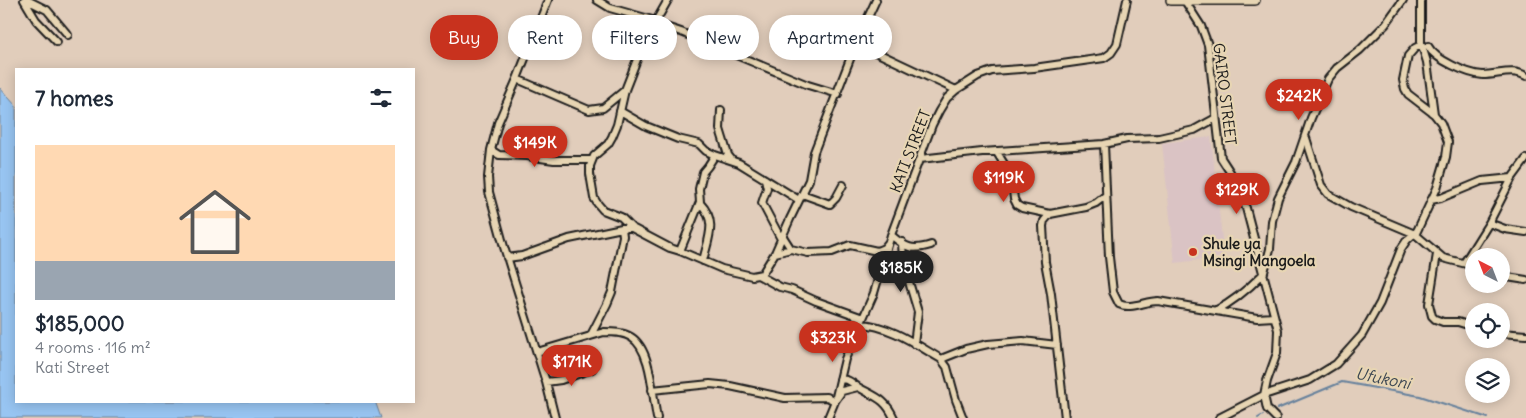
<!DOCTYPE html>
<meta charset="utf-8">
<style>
body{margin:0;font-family:Delius,sans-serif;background:#f6f6f7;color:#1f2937;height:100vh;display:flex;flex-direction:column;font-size:19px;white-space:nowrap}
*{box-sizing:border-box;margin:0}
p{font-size:16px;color:#747a83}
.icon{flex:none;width:28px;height:28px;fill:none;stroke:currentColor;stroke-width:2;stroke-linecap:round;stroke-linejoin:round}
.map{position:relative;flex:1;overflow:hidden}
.sheet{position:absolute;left:15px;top:68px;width:400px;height:335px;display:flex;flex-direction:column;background:#fff;border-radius:0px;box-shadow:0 2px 12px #0003}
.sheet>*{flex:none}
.hud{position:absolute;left:430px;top:15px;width:475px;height:45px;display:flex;gap:10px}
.needle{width:32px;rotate:318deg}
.fabs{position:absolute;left:1465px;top:248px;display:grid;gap:10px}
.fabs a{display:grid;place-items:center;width:45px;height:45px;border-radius:50%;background:#fff;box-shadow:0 2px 12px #0003;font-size:25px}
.price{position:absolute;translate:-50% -42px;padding:0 11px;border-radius:18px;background:#c8321e;color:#fff;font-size:16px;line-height:32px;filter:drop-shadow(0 1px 2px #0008)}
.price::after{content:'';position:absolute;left:50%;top:30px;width:15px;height:11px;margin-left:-8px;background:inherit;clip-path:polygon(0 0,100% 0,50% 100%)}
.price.active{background:#222;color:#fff}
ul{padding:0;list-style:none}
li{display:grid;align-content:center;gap:10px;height:265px;padding:0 20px}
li+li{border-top:1px solid #e0e1e3}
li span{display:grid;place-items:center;height:155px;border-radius:0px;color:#555}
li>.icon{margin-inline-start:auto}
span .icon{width:90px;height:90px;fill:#fffc;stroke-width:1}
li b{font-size:21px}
h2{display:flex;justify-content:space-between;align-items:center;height:60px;padding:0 20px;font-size:21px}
.pill{padding:0 18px;border-radius:22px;background:#fff;box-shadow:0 2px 12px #0003;font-size:18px;line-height:45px}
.pill.active{background:#c8321e;color:#fff}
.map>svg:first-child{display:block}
.built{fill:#dac3c4}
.water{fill:#98c5f2;stroke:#66819c}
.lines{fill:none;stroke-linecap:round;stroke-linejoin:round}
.stream{stroke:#66819c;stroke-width:2}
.minor-casing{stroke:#1c1c1c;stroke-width:10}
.tertiary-casing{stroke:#1c1c1c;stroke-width:12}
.minor{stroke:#e7d5b3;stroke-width:6}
.tertiary{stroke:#e7d5b3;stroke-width:9}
.poi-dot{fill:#c8321e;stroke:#e7d5b3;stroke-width:2}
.labels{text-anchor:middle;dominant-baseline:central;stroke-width:4.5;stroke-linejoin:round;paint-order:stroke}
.street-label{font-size:15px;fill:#1c1c1c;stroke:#e7d5b3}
.poi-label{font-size:15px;font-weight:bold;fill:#1c1c1c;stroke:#e7d5b3;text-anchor:start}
.water-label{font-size:16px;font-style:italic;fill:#3b4652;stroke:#e7d5b3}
</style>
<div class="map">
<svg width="1526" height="418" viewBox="0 0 1526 418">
<rect width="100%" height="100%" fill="#e1cdbb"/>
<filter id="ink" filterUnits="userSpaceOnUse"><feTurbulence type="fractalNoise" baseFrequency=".02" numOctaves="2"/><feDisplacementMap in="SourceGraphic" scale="10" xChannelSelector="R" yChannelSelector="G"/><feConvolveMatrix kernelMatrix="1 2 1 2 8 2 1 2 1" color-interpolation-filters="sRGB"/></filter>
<g filter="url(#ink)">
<path class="built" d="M 1211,137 L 1224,257 L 1175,263 L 1162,143 Z"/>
<path class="water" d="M 0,88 L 16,106 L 16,401 L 375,401 L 381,418 L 0,418 Z"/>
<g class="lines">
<path class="stream" d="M 1277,409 L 1342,382 L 1420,396 L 1488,418
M 1258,418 L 1263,415"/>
<g class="minor-casing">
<path id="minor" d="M 24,0 L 36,20 L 57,42
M 27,0 L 47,10 L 68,35
M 548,0 L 517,79 L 498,123 L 491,150 L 488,177 L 489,192 L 504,247 L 546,382 L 555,418
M 597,0 L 610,8 L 656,21 L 663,26 L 681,32 L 808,85 L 838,94
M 1421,0 L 1421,43 L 1427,62 L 1434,114
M 1185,1 L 1201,26 L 1208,45 L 1221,158 L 1230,172 L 1246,208 L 1278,330 L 1277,353 L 1267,381 L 1264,395 L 1267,409 L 1276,418
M 857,41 L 869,49 L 956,90
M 1428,46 C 1435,60 1468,74 1483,75 C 1498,75 1513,68 1526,76
M 517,79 L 589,110 L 603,108 L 625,90
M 721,110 L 720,129 L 728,155 L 732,160
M 620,111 L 646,126 L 678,139 L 699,144 L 706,151 L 715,155 L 739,163 L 799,200
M 1306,138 L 1321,185 L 1328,194 L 1351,207 L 1415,234 L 1443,258 L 1474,266
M 1104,144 L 1109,257 L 1113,292 L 1119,304 C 1130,310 1145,301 1158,301 L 1257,318 L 1274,317
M 491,150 L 499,155 L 527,156 L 554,160 L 591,160
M 996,151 L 1011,175 L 1014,199 L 1017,205 L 1022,208 L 1050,214
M 920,159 L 982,152 L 1104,144 L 1127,139 L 1159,138 L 1194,130 L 1216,118
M 765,179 L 767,188 L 762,203 L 781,239
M 802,194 L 830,204 L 836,198 L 843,185
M 1431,200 L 1441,198 L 1482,181 L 1512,178
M 700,203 C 718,222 708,238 703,261
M 1489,223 L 1505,229 L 1526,232
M 632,228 L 621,217 L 603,210 L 597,203 L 594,198 L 590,174 L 590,166 L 594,156 L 608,144 L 612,137 L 617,125 L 625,90 L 643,44 L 668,0
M 782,235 L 791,249 L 808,253 L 832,252 L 850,245 L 877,251 L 884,248 L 888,243
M 891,235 C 906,248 912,251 931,245
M 902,242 L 903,262 L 918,312 L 914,344
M 680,251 L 700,202 L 699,189 L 703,172 L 708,166 L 715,155
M 775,253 L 791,249
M 1437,254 L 1429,304 L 1432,316 L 1435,319 L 1443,322 L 1458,322 L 1474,327
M 507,258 L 522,256 L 569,239 L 622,228 L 632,228 L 670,248 L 680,251 L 722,269 L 752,276 L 762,274 L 775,253 L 790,219 L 809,180 L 814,152 L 857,41 L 876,0
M 1464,263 L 1489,223 L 1512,178 L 1526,159
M 758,275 L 780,287 L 792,290 L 816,301 L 863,318
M 1263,276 L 1270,249 L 1272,221 L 1278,198 L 1296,162 L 1311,118 L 1328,79 L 1337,68 L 1360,50 L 1385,25 L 1403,0
M 1501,276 L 1526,280
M 1215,311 C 1233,302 1248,289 1262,275
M 860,324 C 889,325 917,345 941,359 L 947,367 L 956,400 L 963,418
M 1501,333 L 1526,335
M 591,335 L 607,304 L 612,292 L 623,236 L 622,228
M 537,352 L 604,332 C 613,332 623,332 631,337 C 652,350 652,395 657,418
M 941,359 L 966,349 L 988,344 L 1023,341 L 1057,345
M 840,379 C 851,380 850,382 858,387 C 875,397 885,398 894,418
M 546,382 L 561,380 L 592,369
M 652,390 L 710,384 L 730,386 L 785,398 L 827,397 L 835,401 L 842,391 L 858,387
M 828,418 L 835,401 L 845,359 L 874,293 L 891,235 L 932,125 L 939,111 L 947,98 L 956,90 L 978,76 L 992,71 L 1034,68 L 1104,58 L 1111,53 L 1117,44 L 1127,0
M 1065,418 L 1051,294 L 1045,262 L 1043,226 L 1044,221 L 1050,214 L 1086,207 L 1096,203 L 1105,196
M 1219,418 L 1264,395 L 1310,380 L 1336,364 L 1362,335 L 1380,303 L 1401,249 L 1407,240 L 1417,231 L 1437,188 L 1446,157 L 1448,142 L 1441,123 L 1434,114 L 1408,94 L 1405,89 L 1403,80 L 1408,56 L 1415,48 L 1421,45"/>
</g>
<g class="tertiary-casing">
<path id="tertiary" d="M 1171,0 L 1255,0"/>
</g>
<use href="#minor" class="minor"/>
<use href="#tertiary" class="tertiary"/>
</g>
</g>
<circle class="poi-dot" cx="1193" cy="252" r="5"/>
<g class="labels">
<g class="street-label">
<text transform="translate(1225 94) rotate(83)">GAIRO STREET</text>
<text transform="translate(910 151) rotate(-69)">KATI STREET</text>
</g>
<g class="poi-label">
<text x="1203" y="243">Shule ya<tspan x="1203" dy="17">Msingi Mangoela</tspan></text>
</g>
<g class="water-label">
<text transform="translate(1383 378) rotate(11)">Ufukoni</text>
</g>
</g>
</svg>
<div class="fabs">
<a><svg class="needle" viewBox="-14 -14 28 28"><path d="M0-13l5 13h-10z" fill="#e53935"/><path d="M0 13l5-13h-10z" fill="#747a83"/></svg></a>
<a><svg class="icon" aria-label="locate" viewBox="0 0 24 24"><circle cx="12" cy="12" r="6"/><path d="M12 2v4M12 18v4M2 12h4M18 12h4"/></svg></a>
<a><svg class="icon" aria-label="layers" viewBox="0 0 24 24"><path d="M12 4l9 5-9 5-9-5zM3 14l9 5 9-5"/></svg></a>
</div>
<b class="price" style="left:1299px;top:121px">$242K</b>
<b class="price" style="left:535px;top:168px">$149K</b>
<b class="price" style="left:1004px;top:203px">$119K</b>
<b class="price" style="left:1237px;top:215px">$129K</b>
<b class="price active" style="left:901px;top:293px">$185K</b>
<b class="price" style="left:833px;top:363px">$323K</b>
<b class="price" style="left:572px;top:387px">$171K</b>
<div class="hud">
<a class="pill active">Buy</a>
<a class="pill">Rent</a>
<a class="pill">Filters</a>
<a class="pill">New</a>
<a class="pill">Apartment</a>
</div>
<section class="sheet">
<h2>7 homes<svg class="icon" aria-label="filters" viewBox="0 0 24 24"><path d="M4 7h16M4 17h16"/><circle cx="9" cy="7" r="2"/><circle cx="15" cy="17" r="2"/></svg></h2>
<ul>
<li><span style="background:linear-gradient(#ffd9b3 75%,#9aa5b1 0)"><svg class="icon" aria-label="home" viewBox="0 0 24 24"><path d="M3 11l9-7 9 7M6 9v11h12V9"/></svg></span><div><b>$185,000</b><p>4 rooms · 116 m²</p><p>Kati Street</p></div></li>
</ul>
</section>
</div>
